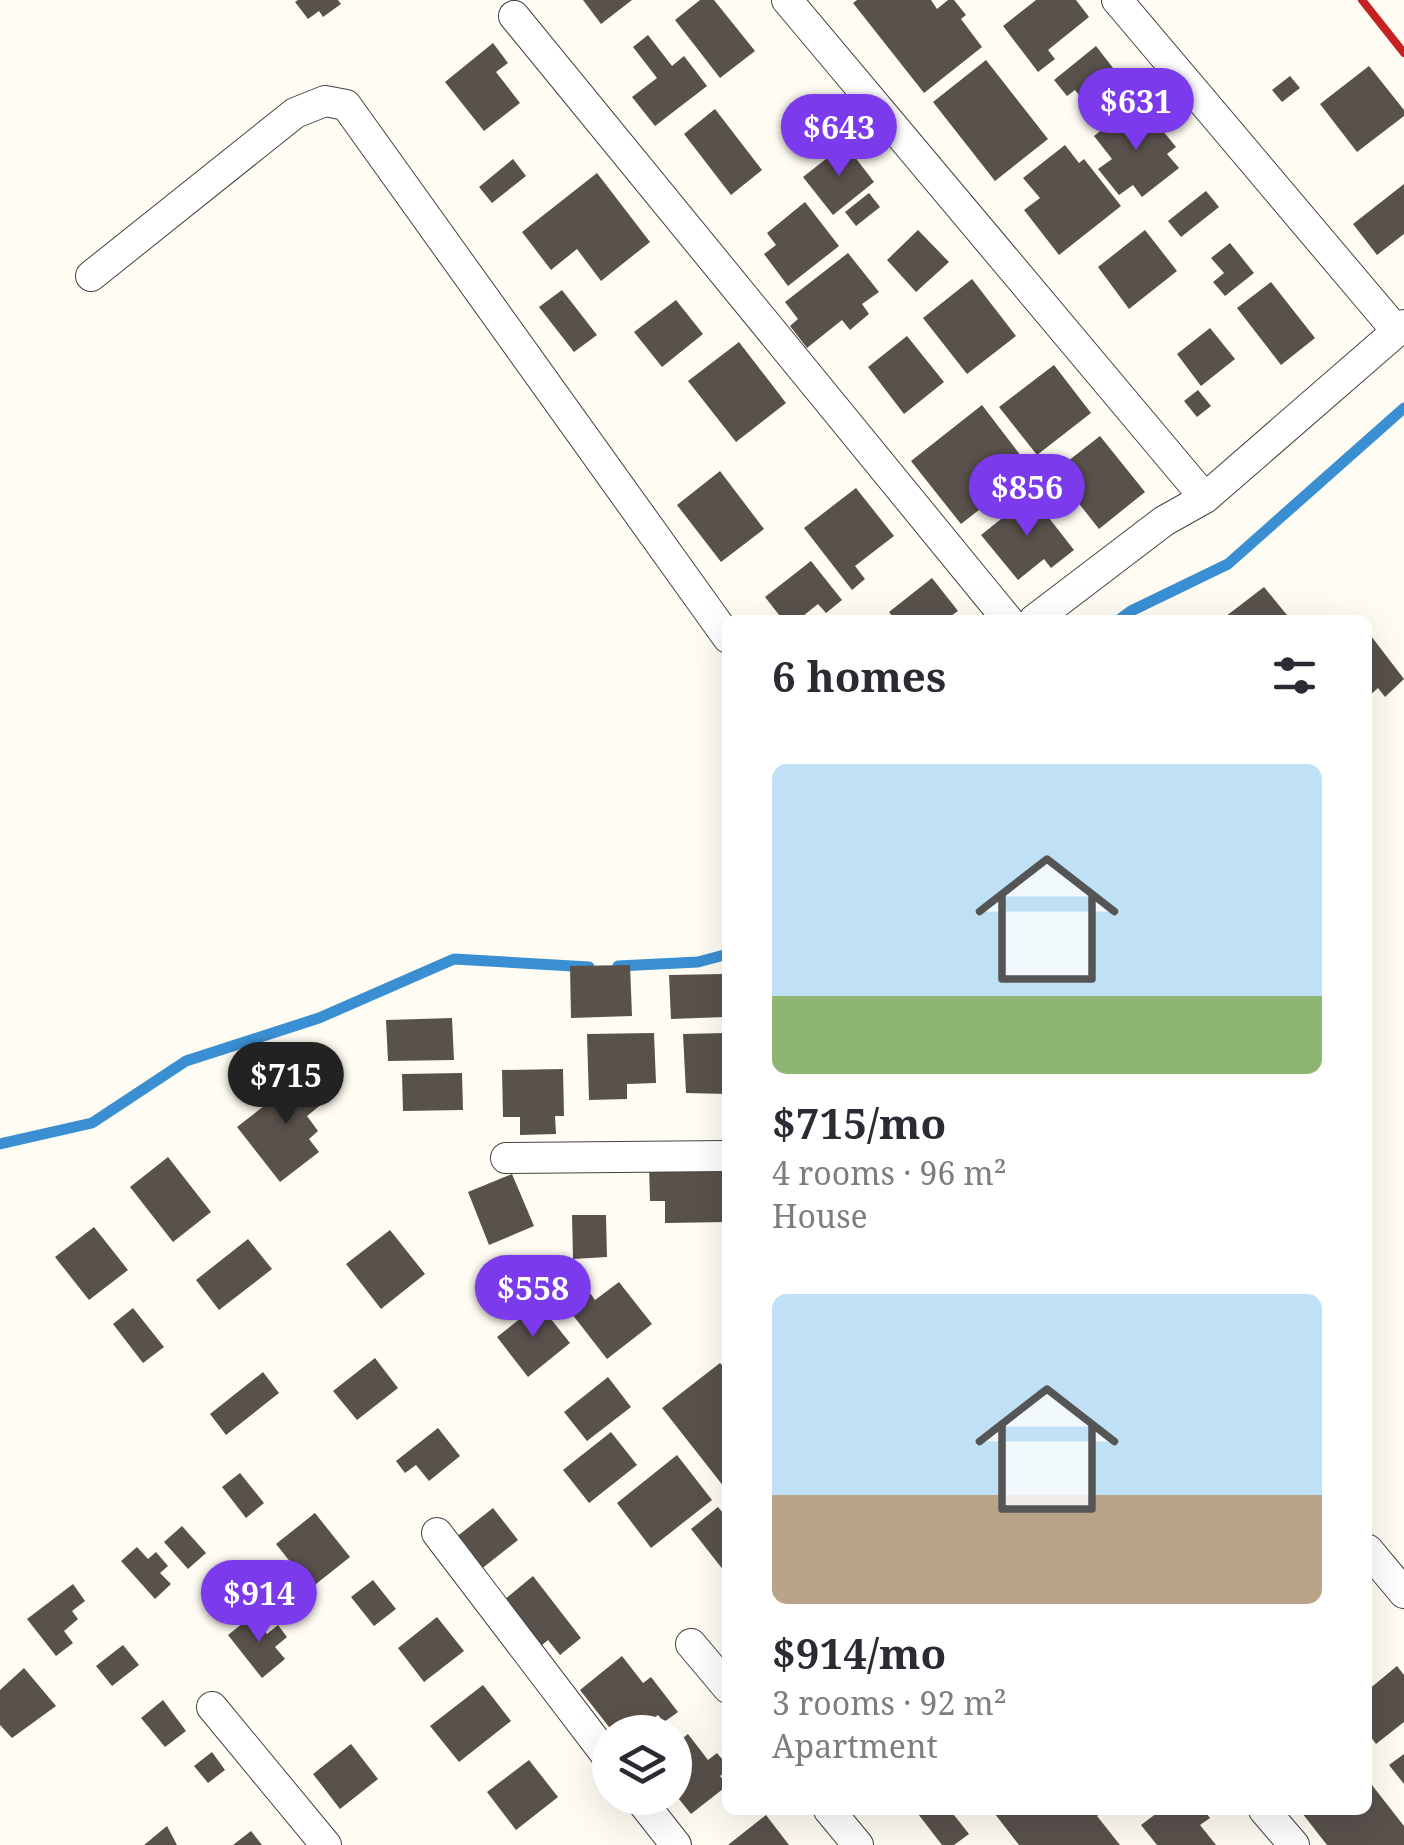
<!DOCTYPE html>
<meta charset="utf-8">
<style>
body{margin:0;font-family:"Noto Serif",serif;background:#f2f2f3;color:#2b2b33;height:100vh;display:flex;flex-direction:column;font-size:38px;white-space:nowrap}
*{box-sizing:border-box;margin:0}
p{font-size:32px;color:#7c7c81}
.icon{flex:none;width:55px;height:55px;fill:none;stroke:currentColor;stroke-width:2;stroke-linecap:round;stroke-linejoin:round}
.map{position:relative;flex:1;overflow:hidden}
.drawer{position:absolute;left:722px;top:615px;width:650px;height:1200px;display:flex;flex-direction:column;background:#fff;border-radius:15px;box-shadow:0 10px 40px #0002}
.drawer>*{flex:none}
.tools{position:absolute;left:592px;top:1715px;display:grid;gap:20px}
.tools a{display:grid;place-items:center;width:100px;height:100px;border-radius:50%;background:#fff;box-shadow:0 10px 40px #0002;font-size:50px}
.price{position:absolute;translate:-50% -85px;padding:0 22px;border-radius:35px;background:#7c3aed;color:#fff;font-size:32px;line-height:65px;filter:drop-shadow(0 2px 5px #0008)}
.price::after{content:'';position:absolute;left:50%;top:60px;width:30px;height:22px;margin-left:-15px;background:inherit;clip-path:polygon(0 0,100% 0,50% 100%)}
.price.active{background:#222;color:#fff}
ul{padding:0;list-style:none}
li{display:grid;align-content:center;gap:20px;height:530px;padding:0 50px}
li span{display:grid;place-items:center;height:310px;border-radius:15px;color:#555}
li>.icon{margin-inline-start:auto}
span .icon{width:180px;height:180px;fill:#fffc;stroke-width:1}
li b{font-size:42px}
h2{display:flex;justify-content:space-between;align-items:center;height:120px;padding:0 50px;font-size:42px}
.map>svg:first-child{display:block}
.lines{fill:none;stroke-linecap:round;stroke-linejoin:round}
.stream{stroke:#3a8fd2;stroke-width:11}
.building{fill:#59514c}
.minor-casing{stroke:#434343;stroke-width:32}
.minor{stroke:#fff;stroke-width:30}
.rail{stroke:#c52224;stroke-width:8}
</style>
<div class="map">
<svg width="1404" height="1845" viewBox="0 0 1404 1845">
<rect width="100%" height="100%" fill="#fffdf3"/>
<g class="lines">
<path class="stream" d="M 1119,620 L 1131,611 L 1228,564 L 1404,408
M 618,966 L 698,962 L 728,954
M 0,1144 L 92,1123 L 186,1061 L 319,1018 L 454,959 L 589,967"/>
</g>
<path class="building" d="M 298,0 L 338,0 L 341,4 L 323,17 L 319,11 L 308,19 L 295,2 Z
M 583,0 L 632,0 L 601,24 Z
M 700,0 L 714,0 L 755,51 L 720,78 L 675,20 Z
M 857,0 L 931,0 L 937,9 L 948,0 L 954,0 L 966,15 L 961,19 L 982,47 L 924,93 L 853,3 Z
M 1036,0 L 1076,0 L 1089,17 L 1048,50 L 1055,59 L 1038,72 L 1003,26 Z
M 648,35 L 672,66 L 684,56 L 707,86 L 655,126 L 632,97 L 657,78 L 633,47 Z
M 493,43 L 508,63 L 496,72 L 520,103 L 484,131 L 445,82 Z
M 1096,46 L 1127,86 L 1093,113 L 1075,90 L 1067,96 L 1054,80 Z
M 986,60 L 1048,139 L 995,181 L 933,102 Z
M 1369,66 L 1404,110 L 1404,116 L 1357,152 L 1320,104 Z
M 1290,76 L 1300,88 L 1282,102 L 1272,90 Z
M 1130,107 L 1142,121 L 1150,115 L 1176,147 L 1167,154 L 1179,168 L 1142,197 L 1133,185 L 1119,195 L 1098,169 L 1112,159 L 1094,136 Z
M 715,109 L 762,170 L 731,195 L 684,134 Z
M 845,144 L 874,182 L 833,215 L 803,177 Z
M 1065,145 L 1079,163 L 1084,159 L 1121,206 L 1059,255 L 1024,210 L 1040,198 L 1023,178 Z
M 513,159 L 526,176 L 492,203 L 479,187 Z
M 597,173 L 650,242 L 601,281 L 577,249 L 551,270 L 522,232 Z
M 1404,184 L 1404,234 L 1377,255 L 1353,224 Z
M 1206,191 L 1219,207 L 1181,237 L 1168,221 Z
M 869,193 L 880,207 L 856,226 L 845,212 Z
M 805,202 L 839,246 L 788,286 L 764,254 L 776,245 L 767,233 Z
M 918,230 L 949,262 L 916,292 L 887,260 Z
M 1145,230 L 1177,271 L 1129,309 L 1098,267 Z
M 1230,243 L 1254,273 L 1225,296 L 1213,282 L 1224,273 L 1211,258 Z
M 848,253 L 879,292 L 862,304 L 869,314 L 850,330 L 842,320 L 807,348 L 790,326 L 798,319 L 785,302 Z
M 972,279 L 1016,336 L 967,374 L 923,318 Z
M 1271,282 L 1315,338 L 1281,365 L 1237,308 Z
M 562,290 L 597,335 L 574,352 L 539,307 Z
M 676,300 L 703,334 L 662,367 L 634,332 Z
M 1210,328 L 1235,359 L 1201,386 L 1177,354 Z
M 907,336 L 944,382 L 904,414 L 868,367 Z
M 739,342 L 786,403 L 736,442 L 688,381 Z
M 1054,365 L 1091,413 L 1037,455 L 999,407 Z
M 1198,390 L 1211,406 L 1197,417 L 1184,401 Z
M 982,405 L 1031,469 L 961,524 L 911,461 Z
M 1100,436 L 1145,492 L 1099,529 L 1054,472 Z
M 720,471 L 764,529 L 721,562 L 677,505 Z
M 856,488 L 894,536 L 855,566 L 865,579 L 852,590 L 804,528 Z
M 1031,495 L 1074,550 L 1051,568 L 1044,559 L 1018,580 L 981,535 Z
M 811,561 L 842,600 L 826,613 L 818,604 L 798,620 L 783,620 L 765,597 Z
M 932,578 L 958,611 L 948,618 L 950,620 L 895,620 L 889,612 Z
M 1264,587 L 1291,620 L 1221,620 Z
M 1368,632 L 1404,679 L 1385,697 L 1378,688 L 1368,697 Z
M 630,965 L 632,1016 L 571,1018 L 570,966 Z
M 724,974 L 725,1017 L 671,1019 L 669,975 Z
M 452,1018 L 454,1060 L 388,1061 L 386,1020 Z
M 654,1033 L 656,1083 L 627,1084 L 627,1099 L 589,1100 L 587,1034 Z
M 727,1033 L 728,1094 L 686,1093 L 683,1034 Z
M 563,1069 L 564,1116 L 555,1116 L 556,1134 L 520,1135 L 520,1117 L 503,1117 L 502,1070 Z
M 308,1072 L 329,1098 L 307,1116 L 318,1131 L 309,1139 L 319,1152 L 280,1182 L 237,1127 Z
M 462,1073 L 463,1110 L 403,1111 L 402,1074 Z
M 168,1157 L 211,1212 L 173,1242 L 130,1187 Z
M 728,1163 L 728,1222 L 665,1223 L 665,1201 L 650,1201 L 649,1165 Z
M 512,1174 L 534,1226 L 489,1245 L 468,1192 Z
M 572,1215 L 606,1215 L 607,1257 L 573,1259 Z
M 94,1227 L 128,1270 L 89,1300 L 55,1257 Z
M 390,1230 L 425,1274 L 381,1309 L 346,1264 Z
M 248,1239 L 272,1269 L 219,1310 L 196,1280 Z
M 580,1279 L 595,1300 L 619,1282 L 652,1324 L 607,1359 L 558,1296 Z
M 539,1304 L 570,1343 L 528,1377 L 497,1337 Z
M 133,1308 L 164,1347 L 143,1363 L 113,1324 Z
M 375,1358 L 398,1388 L 357,1420 L 333,1391 Z
M 720,1363 L 728,1372 L 728,1492 L 662,1408 Z
M 263,1372 L 279,1393 L 226,1435 L 210,1414 Z
M 608,1377 L 631,1407 L 587,1441 L 564,1412 Z
M 438,1428 L 460,1456 L 429,1481 L 416,1465 L 405,1473 L 396,1461 Z
M 611,1432 L 637,1465 L 589,1503 L 563,1470 Z
M 677,1455 L 712,1500 L 651,1548 L 617,1503 Z
M 240,1473 L 264,1503 L 246,1518 L 222,1487 Z
M 718,1507 L 728,1519 L 728,1576 L 691,1529 Z
M 493,1508 L 518,1540 L 475,1574 L 450,1542 Z
M 315,1513 L 350,1557 L 311,1588 L 276,1544 Z
M 182,1526 L 206,1553 L 188,1569 L 164,1542 Z
M 137,1547 L 148,1559 L 156,1552 L 168,1566 L 160,1573 L 171,1584 L 155,1599 L 121,1561 Z
M 533,1576 L 581,1638 L 560,1655 L 548,1640 L 541,1646 L 504,1600 Z
M 373,1580 L 396,1609 L 374,1626 L 351,1597 Z
M 73,1584 L 85,1601 L 72,1611 L 78,1619 L 64,1631 L 73,1643 L 56,1656 L 27,1619 Z
M 253,1615 L 267,1634 L 278,1625 L 287,1637 L 275,1647 L 285,1659 L 262,1678 L 228,1635 Z
M 437,1617 L 464,1651 L 424,1682 L 398,1648 Z
M 123,1645 L 139,1665 L 112,1686 L 96,1666 Z
M 622,1656 L 643,1683 L 651,1677 L 678,1712 L 664,1722 L 658,1715 L 636,1732 L 613,1732 L 580,1690 Z
M 1397,1666 L 1404,1675 L 1404,1722 L 1376,1744 L 1368,1733 L 1368,1690 Z
M 24,1668 L 56,1706 L 12,1738 L 0,1725 L 0,1690 Z
M 483,1685 L 511,1721 L 459,1762 L 430,1726 Z
M 163,1700 L 186,1731 L 165,1747 L 141,1718 Z
M 688,1734 L 708,1760 L 717,1753 L 728,1766 L 728,1770 L 720,1776 L 728,1785 L 691,1814 L 675,1794 L 675,1739 L 678,1742 Z
M 351,1744 L 378,1779 L 340,1809 L 313,1774 Z
M 212,1752 L 225,1770 L 208,1783 L 194,1766 Z
M 1404,1754 L 1404,1784 L 1389,1765 Z
M 529,1760 L 558,1797 L 516,1830 L 487,1792 Z
M 1368,1780 L 1404,1826 L 1404,1845 L 1327,1845 L 1302,1813 L 1307,1810 L 1368,1810 Z
M 915,1810 L 950,1810 L 969,1834 L 954,1845 L 942,1845 Z
M 1001,1810 L 1105,1810 L 1097,1816 L 1120,1845 L 1019,1845 L 995,1814 Z
M 1161,1810 L 1204,1810 L 1210,1818 L 1200,1825 L 1216,1845 L 1157,1845 L 1141,1825 Z
M 766,1815 L 789,1845 L 728,1845 Z
M 167,1826 L 177,1845 L 144,1845 Z
M 251,1831 L 262,1845 L 233,1845 Z"/>
<g class="lines">
<g class="minor-casing">
<path id="minor" d="M 787,0 L 1205,498
M 1117,0 L 1396,330
M 514,16 L 1008,620
M 91,276 L 295,113 L 325,101 L 346,105 L 728,638
M 1034,620 L 1164,521 L 1205,498 L 1404,325
M 506,1158 L 728,1156
M 437,1533 L 610,1760
M 1368,1550 L 1404,1593
M 691,1644 L 728,1688
M 212,1707 L 326,1845
M 639,1798 L 676,1845
M 829,1810 L 858,1845
M 1264,1810 L 1294,1845"/>
</g>
<use href="#minor" class="minor"/>
<path class="rail" d="M 1362,0 L 1404,53"/>
</g>
</svg>
<div class="tools">
<a><svg class="icon" aria-label="layers" viewBox="0 0 24 24"><path d="M12 4l9 5-9 5-9-5zM3 14l9 5 9-5"/></svg></a>
</div>
<b class="price" style="left:1136px;top:153px">$631</b>
<b class="price" style="left:839px;top:179px">$643</b>
<b class="price" style="left:1027px;top:539px">$856</b>
<b class="price active" style="left:286px;top:1127px">$715</b>
<b class="price" style="left:533px;top:1340px">$558</b>
<b class="price" style="left:259px;top:1645px">$914</b>
<section class="drawer">
<h2>6 homes<svg class="icon" aria-label="filters" viewBox="0 0 24 24"><path d="M4 7h16M4 17h16"/><circle cx="9" cy="7" r="2"/><circle cx="15" cy="17" r="2"/></svg></h2>
<ul>
<li><span style="background:linear-gradient(#bfe0f5 75%,#8fb573 0)"><svg class="icon" aria-label="home" viewBox="0 0 24 24"><path d="M3 11l9-7 9 7M6 9v11h12V9"/></svg></span><div><b>$715/mo</b><p>4 rooms · 96 m²</p><p>House</p></div></li>
<li><span style="background:linear-gradient(#bfe0f5 65%,#b9a48a 0)"><svg class="icon" aria-label="home" viewBox="0 0 24 24"><path d="M3 11l9-7 9 7M6 9v11h12V9"/></svg></span><div><b>$914/mo</b><p>3 rooms · 92 m²</p><p>Apartment</p></div></li>
</ul>
</section>
</div>
